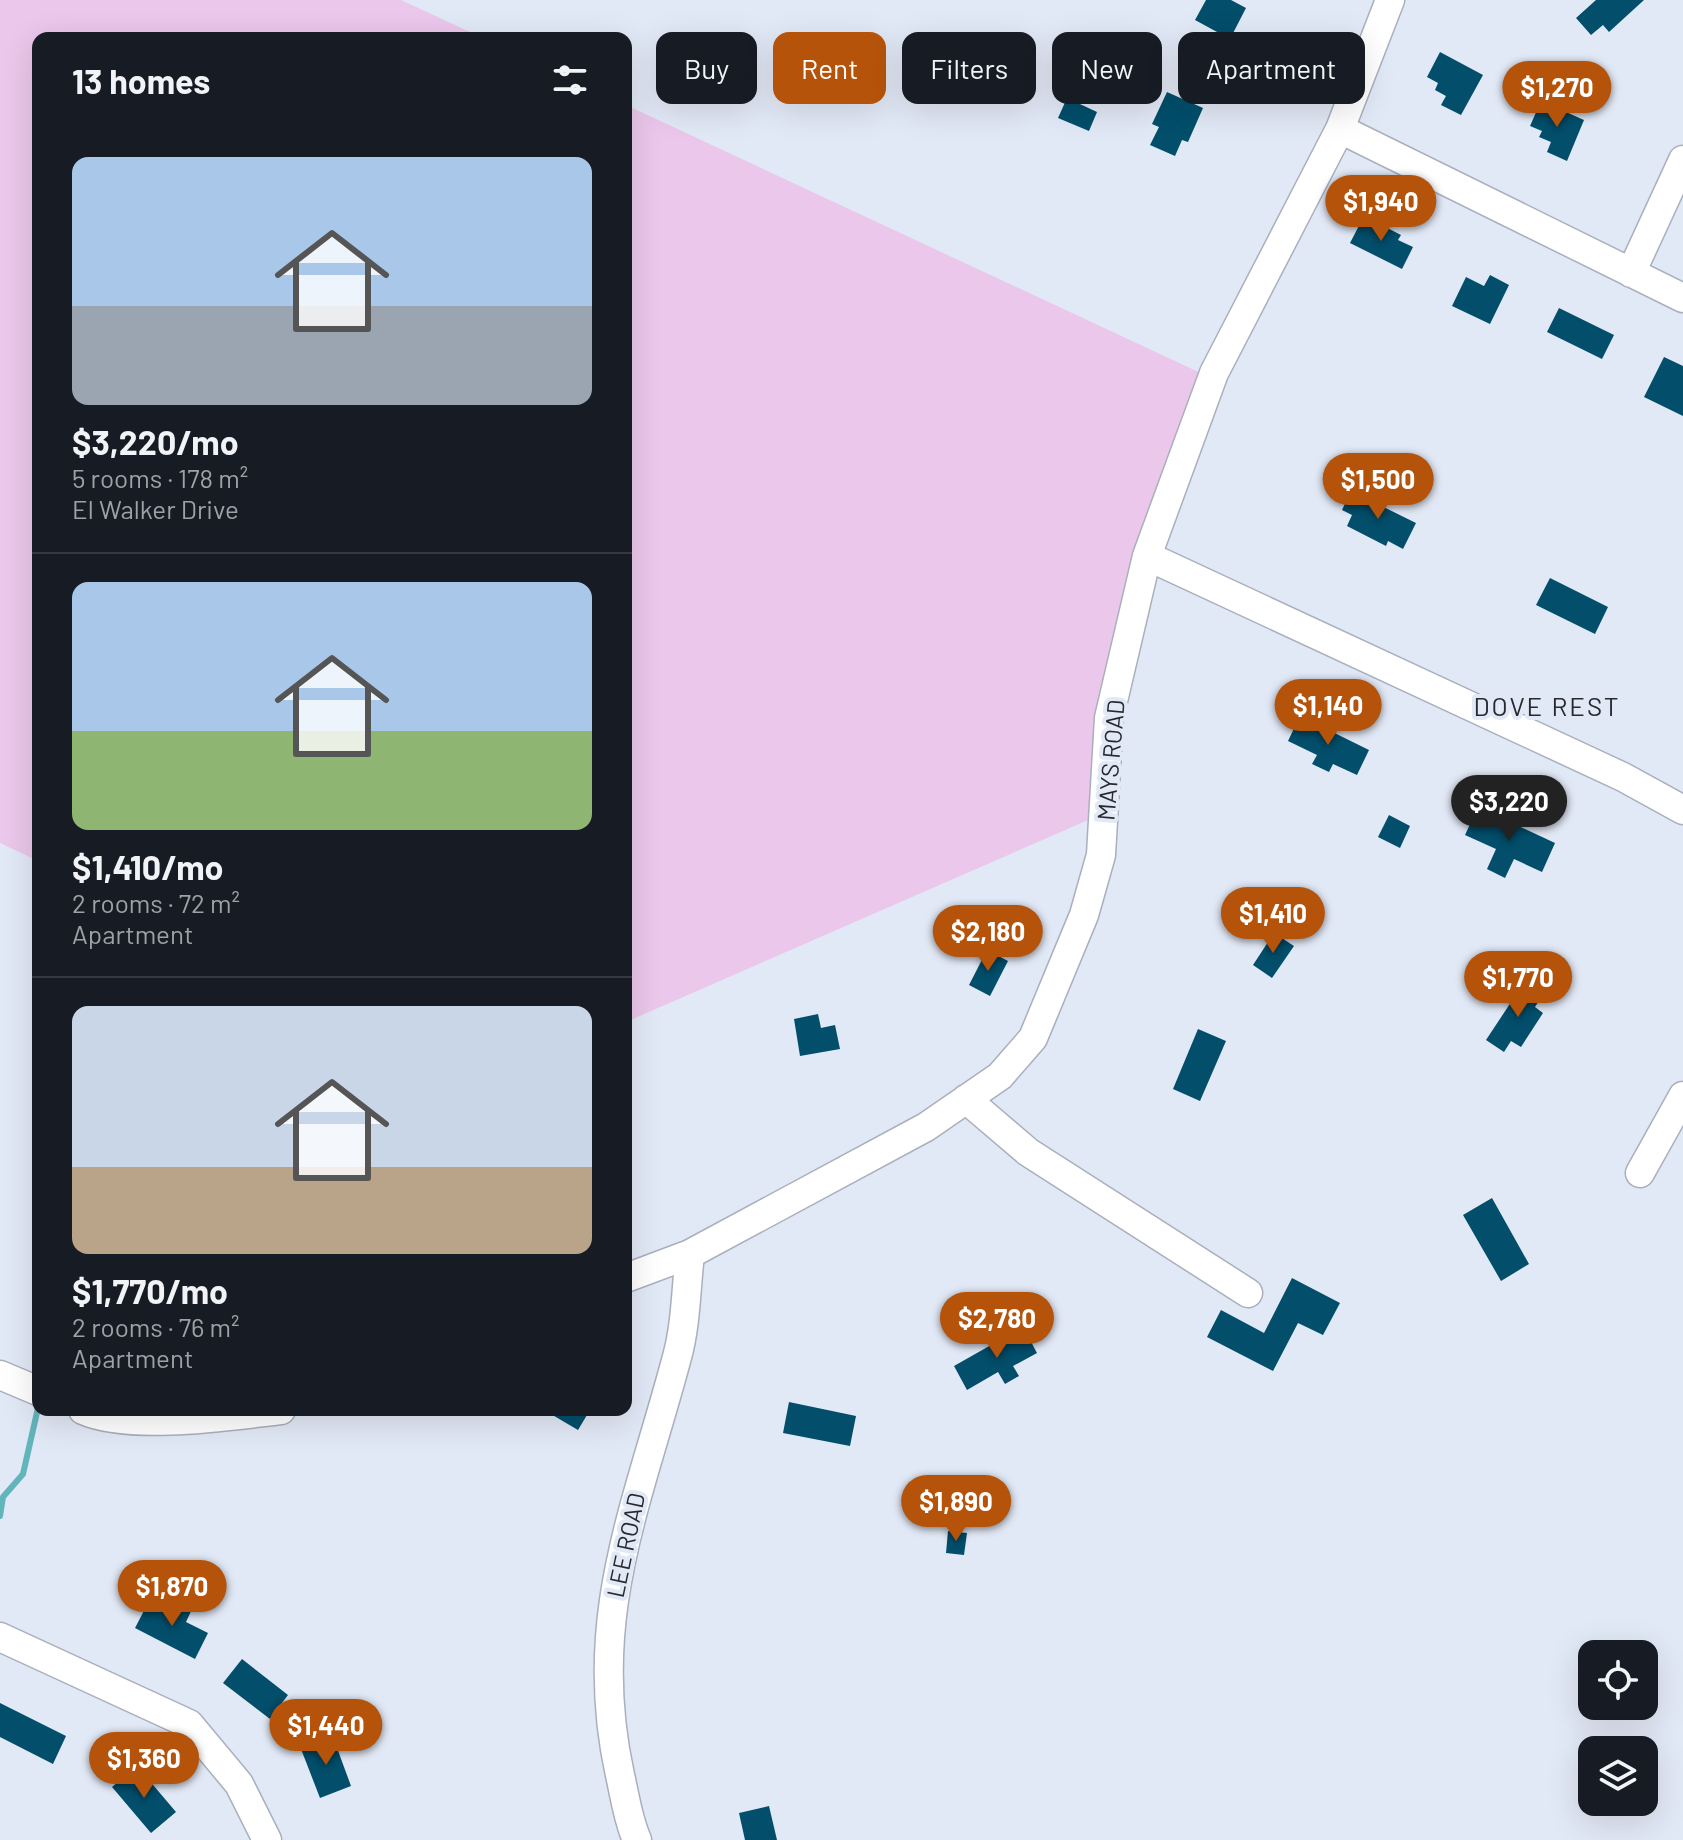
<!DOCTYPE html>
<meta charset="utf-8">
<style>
body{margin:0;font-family:Barlow,sans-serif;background:#20242c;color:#f1f3f6;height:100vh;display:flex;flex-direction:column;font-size:30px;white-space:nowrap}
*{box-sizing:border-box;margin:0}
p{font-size:26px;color:#9ea1a6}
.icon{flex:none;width:44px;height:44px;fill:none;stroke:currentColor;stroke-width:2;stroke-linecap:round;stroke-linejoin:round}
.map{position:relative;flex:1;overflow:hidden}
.panel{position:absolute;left:32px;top:32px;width:600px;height:1384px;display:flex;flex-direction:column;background:#171b24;border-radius:16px;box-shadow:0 8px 32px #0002}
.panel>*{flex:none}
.top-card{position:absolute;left:656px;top:32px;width:760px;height:72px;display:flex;gap:16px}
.fabs{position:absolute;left:1578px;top:1640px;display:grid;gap:16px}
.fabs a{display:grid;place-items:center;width:80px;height:80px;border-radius:16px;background:#171b24;box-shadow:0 8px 32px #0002;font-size:40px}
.price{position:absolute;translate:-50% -68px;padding:0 18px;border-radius:28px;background:#b45309;color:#fff;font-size:26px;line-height:52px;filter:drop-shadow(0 2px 4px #0008)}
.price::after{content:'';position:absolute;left:50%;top:48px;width:24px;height:18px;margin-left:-12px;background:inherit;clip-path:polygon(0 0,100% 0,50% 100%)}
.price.selected{background:#222;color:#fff}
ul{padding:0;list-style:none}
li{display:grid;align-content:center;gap:16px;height:424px;padding:0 40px}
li+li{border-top:2px solid #363941}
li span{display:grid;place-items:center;height:248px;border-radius:16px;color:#555}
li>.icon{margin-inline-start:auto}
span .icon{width:144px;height:144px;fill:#fffc;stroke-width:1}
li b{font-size:34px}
h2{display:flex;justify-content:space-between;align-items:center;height:96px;padding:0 40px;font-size:34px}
.chip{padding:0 28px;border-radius:16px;background:#171b24;box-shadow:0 8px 32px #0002;font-size:28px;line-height:72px}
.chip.selected{background:#b45309;color:#fff}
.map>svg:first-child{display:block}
.green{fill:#ebc7eb}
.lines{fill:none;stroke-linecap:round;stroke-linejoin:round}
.stream{stroke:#62b5ba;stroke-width:6}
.building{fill:#024e6b}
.minor-casing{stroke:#a9afbc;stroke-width:31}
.minor{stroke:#fff;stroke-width:28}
.labels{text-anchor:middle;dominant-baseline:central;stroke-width:8;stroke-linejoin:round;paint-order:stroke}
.street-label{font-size:24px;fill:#27292e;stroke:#e2e9f6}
.neighbourhood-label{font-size:26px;letter-spacing:2px;fill:#27292e;stroke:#e2e9f6}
</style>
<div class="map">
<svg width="1683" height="1840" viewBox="0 0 1683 1840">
<rect width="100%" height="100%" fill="#e2e9f6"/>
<path class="green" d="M 0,0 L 401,0 L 483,38 L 38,38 L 38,861 L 0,843 Z
M 626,105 L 1220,382 L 1162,535 L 1102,814 L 626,1022 Z"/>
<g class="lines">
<path class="stream" d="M 0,1516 L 3,1497 L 23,1474 L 38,1408"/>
</g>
<path class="building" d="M 1206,0 L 1231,0 L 1246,8 L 1230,39 L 1195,20 Z
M 1596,0 L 1644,0 L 1609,32 L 1603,25 L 1591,35 L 1576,18 Z
M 1440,52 L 1483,75 L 1461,115 L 1441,105 L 1446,96 L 1435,90 L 1438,83 L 1427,77 Z
M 1167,92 L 1203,108 L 1188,142 L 1182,140 L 1175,156 L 1150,145 L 1159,127 L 1152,124 Z
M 1067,98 L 1097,112 L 1089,131 L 1058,118 Z
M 1541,101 L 1584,120 L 1567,161 L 1547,152 L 1551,142 L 1539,137 L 1542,131 L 1530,126 Z
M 1364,216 L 1401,235 L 1398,240 L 1413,247 L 1402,269 L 1350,243 Z
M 1490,275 L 1509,285 L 1490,324 L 1452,306 L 1466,277 L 1484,286 Z
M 1559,308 L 1614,335 L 1602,359 L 1547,332 Z
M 1664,357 L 1683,366 L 1683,416 L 1644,397 Z
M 1351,491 L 1416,523 L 1403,549 L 1388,541 L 1386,546 L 1347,526 L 1352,515 L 1342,510 Z
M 1550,578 L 1608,607 L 1595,634 L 1536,605 Z
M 1300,716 L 1369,750 L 1357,775 L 1333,764 L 1329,772 L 1312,764 L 1317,755 L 1288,741 Z
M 1478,807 L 1555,843 L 1542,872 L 1514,859 L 1505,878 L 1487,869 L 1496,849 L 1465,835 Z
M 1389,815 L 1410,826 L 1400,848 L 1378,837 Z
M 1274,933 L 1294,946 L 1272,978 L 1253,965 Z
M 987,950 L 1008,961 L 990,996 L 969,985 Z
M 1525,981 L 1544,993 L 1535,1007 L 1543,1013 L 1521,1047 L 1511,1041 L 1504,1052 L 1486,1040 Z
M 818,1014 L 821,1028 L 835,1025 L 840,1049 L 800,1056 L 794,1019 Z
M 1198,1029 L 1226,1041 L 1200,1101 L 1173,1089 Z
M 1492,1198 L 1529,1264 L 1501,1281 L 1463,1215 Z
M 1292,1278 L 1340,1303 L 1323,1335 L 1298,1323 L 1273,1371 L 1207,1337 L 1221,1310 L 1264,1333 Z
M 1023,1327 L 1037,1353 L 1013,1366 L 1019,1376 L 1005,1384 L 998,1372 L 967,1390 L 954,1366 Z
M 789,1402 L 856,1416 L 850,1446 L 783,1433 Z
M 544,1410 L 590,1410 L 578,1430 Z
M 948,1531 L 967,1533 L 964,1555 L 946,1553 Z
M 149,1601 L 173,1613 L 178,1602 L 192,1609 L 186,1622 L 208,1633 L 195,1659 L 135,1628 Z
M 242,1659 L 288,1695 L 270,1719 L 223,1683 Z
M 0,1703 L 66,1736 L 53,1764 L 0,1737 Z
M 333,1737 L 351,1786 L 320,1798 L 301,1749 Z
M 137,1766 L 176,1812 L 151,1833 L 112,1787 Z
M 769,1806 L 777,1840 L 745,1840 L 739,1813 Z"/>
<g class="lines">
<g class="minor-casing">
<path id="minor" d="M 1340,129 L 1683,298
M 1631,273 L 1683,160
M 1147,556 L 1623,777 L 1683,810
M 966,1099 L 1028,1152 L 1248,1293
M 1640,1173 L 1683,1096
M 626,1278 L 690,1254 L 926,1127 L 1000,1076 L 1033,1038 L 1084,915 L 1101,855 L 1109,718 L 1147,556 L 1214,373 L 1340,129 L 1390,0
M 0,1375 L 38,1391
M 83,1410 C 130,1431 230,1416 281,1410
M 0,1637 L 189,1724 L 239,1784 L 267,1840
M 637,1840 C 628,1820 625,1797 620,1775 C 585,1618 638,1504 677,1357 C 686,1325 686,1288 690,1254"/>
</g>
<use href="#minor" class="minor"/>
</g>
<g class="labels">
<g class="street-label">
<text transform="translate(1110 760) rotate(-85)">MAYS ROAD</text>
<text transform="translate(625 1545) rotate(-78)">LEE ROAD</text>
</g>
<g class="neighbourhood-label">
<text x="1547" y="705">DOVE REST</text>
</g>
</g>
</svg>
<div class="fabs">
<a><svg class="icon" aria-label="locate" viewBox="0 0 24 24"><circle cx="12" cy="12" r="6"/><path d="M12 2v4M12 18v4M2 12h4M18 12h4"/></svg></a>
<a><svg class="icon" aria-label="layers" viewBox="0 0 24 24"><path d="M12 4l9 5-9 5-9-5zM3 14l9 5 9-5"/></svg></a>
</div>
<b class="price" style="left:1557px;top:129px">$1,270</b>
<b class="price" style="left:1381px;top:243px">$1,940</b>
<b class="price" style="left:1378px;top:521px">$1,500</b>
<b class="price" style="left:1328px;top:747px">$1,140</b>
<b class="price selected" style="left:1509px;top:843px">$3,220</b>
<b class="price" style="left:1273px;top:955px">$1,410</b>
<b class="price" style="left:988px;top:973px">$2,180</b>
<b class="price" style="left:1518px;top:1019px">$1,770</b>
<b class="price" style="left:997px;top:1360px">$2,780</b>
<b class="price" style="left:956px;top:1543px">$1,890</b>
<b class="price" style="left:172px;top:1628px">$1,870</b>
<b class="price" style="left:326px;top:1767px">$1,440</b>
<b class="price" style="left:144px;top:1800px">$1,360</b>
<div class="top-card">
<a class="chip">Buy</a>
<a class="chip selected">Rent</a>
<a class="chip">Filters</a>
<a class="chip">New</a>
<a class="chip">Apartment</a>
</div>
<section class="panel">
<h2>13 homes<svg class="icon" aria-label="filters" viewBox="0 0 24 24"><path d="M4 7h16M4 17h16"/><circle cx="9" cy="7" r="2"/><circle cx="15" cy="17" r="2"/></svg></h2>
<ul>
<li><span style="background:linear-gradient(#a9c7e8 60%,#9aa5b1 0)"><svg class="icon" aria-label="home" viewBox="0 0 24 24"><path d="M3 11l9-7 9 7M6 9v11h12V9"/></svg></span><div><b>$3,220/mo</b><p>5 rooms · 178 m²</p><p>El Walker Drive</p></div></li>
<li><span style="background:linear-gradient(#a9c7e8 60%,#8fb573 0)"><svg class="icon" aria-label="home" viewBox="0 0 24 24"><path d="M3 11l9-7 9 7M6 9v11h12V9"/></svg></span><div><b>$1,410/mo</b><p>2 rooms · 72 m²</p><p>Apartment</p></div></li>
<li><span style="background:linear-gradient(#c9d6e8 65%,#b9a48a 0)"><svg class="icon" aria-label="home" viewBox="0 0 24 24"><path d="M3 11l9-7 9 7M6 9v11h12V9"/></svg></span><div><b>$1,770/mo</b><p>2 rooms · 76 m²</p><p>Apartment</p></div></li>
</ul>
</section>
</div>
